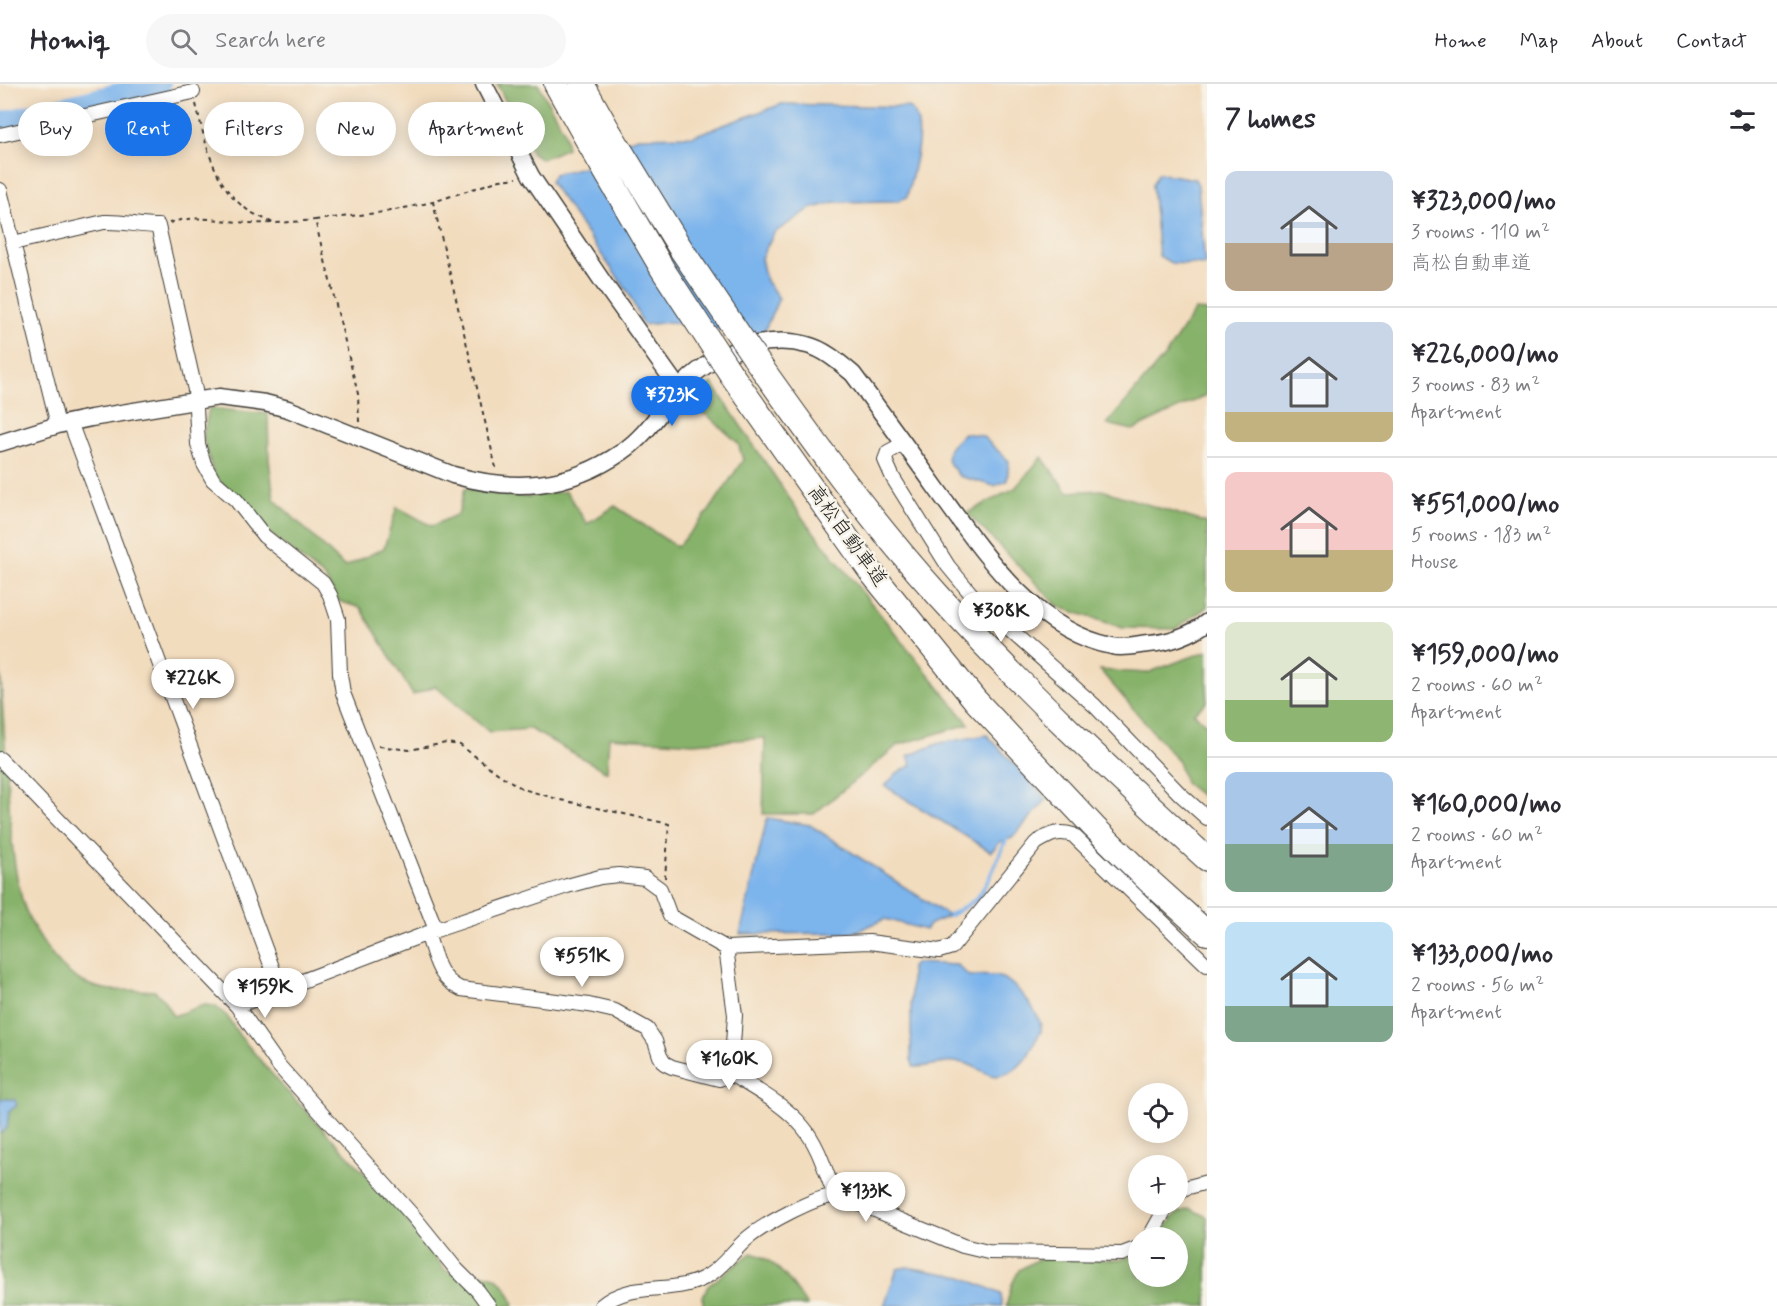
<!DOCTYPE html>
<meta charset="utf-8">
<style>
body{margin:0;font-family:Mynerve,"Klee One",sans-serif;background:#f7f7f7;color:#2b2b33;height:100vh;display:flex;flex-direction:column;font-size:22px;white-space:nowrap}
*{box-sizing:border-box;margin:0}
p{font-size:20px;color:#7c7c81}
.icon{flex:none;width:33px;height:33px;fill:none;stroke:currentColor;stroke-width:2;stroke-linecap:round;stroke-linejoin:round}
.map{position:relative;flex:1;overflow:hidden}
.details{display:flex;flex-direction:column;background:#fff;width:570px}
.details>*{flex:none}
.hud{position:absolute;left:18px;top:18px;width:570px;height:54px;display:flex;gap:12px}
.fabs{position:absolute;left:1128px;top:999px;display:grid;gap:12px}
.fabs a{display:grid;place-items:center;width:60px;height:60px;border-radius:50%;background:#fff;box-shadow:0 3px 15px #0003;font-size:30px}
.price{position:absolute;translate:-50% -51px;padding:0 14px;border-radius:21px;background:#fff;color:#222;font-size:20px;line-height:39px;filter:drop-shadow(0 2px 3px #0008)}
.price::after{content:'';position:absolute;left:50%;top:36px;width:18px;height:14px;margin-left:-9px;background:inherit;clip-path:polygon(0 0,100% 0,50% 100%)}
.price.selected{background:#1a73e8;color:#fff}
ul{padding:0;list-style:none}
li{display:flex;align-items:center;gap:18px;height:150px;padding:0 18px}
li+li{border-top:2px solid #e1e1e2}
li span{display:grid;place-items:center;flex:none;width:168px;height:120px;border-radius:12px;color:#555}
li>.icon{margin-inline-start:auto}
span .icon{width:72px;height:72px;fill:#fffc;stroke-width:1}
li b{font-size:26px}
h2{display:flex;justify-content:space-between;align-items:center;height:72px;padding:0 18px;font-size:26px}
.pill{padding:0 21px;border-radius:27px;background:#fff;box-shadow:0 3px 15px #0003;font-size:21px;line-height:54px}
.pill.selected{background:#1a73e8;color:#fff}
header{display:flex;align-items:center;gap:36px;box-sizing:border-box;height:84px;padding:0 30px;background:#fff;border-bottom:2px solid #e1e1e2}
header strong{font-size:28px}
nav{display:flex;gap:33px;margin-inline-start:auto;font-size:21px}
.search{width:420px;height:54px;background:#f7f7f7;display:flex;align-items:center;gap:15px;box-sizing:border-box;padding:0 21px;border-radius:33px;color:#7c7c81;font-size:22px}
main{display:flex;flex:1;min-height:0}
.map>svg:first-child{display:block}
.forest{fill:#87b26a;stroke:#526743;stroke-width:1.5}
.water{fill:#7cb4ec;stroke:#4c6884;stroke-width:1.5}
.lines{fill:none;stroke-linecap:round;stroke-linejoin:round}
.stream{stroke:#7cb4ec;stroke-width:4}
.river{stroke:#7cb4ec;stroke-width:22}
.minor-casing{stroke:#3c3934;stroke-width:16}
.tertiary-casing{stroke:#3c3934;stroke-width:19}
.motorway-casing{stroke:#3c3934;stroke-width:26}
.path{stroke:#3c3934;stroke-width:2;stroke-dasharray:4.5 4.5;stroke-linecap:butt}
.minor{stroke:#fff;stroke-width:14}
.tertiary{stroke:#fff;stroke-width:16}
.motorway{stroke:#fff;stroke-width:24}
.motorway-bridge-casing{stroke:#3c3934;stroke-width:26;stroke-linecap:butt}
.motorway-bridge{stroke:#fff;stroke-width:24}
.labels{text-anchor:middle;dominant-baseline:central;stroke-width:5;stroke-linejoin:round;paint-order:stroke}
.street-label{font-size:20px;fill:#1c1c1c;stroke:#f7f3e8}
</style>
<header>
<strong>Homiq</strong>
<div class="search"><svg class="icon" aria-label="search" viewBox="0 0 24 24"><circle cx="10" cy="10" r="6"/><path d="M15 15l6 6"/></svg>Search here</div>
<nav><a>Home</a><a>Map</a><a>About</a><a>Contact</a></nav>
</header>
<main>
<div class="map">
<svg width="1207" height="1222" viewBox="0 0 1207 1222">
<rect width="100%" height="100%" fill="#f7f3e8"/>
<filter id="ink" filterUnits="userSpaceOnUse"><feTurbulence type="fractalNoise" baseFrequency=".0167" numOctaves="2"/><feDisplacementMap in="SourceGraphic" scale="12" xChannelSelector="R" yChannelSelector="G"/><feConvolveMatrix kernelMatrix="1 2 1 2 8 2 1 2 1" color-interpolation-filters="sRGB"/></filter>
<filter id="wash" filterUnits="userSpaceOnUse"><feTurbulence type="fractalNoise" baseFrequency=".008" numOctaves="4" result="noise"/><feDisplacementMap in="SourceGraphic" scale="24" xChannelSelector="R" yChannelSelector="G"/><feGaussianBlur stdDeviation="1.35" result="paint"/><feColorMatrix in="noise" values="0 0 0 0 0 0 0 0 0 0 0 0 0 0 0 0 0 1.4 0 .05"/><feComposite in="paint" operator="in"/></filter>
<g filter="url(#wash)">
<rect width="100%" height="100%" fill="#f2dcbe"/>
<path class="forest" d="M 497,0 L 538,0 L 564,47 L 567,64 L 542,75 L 532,69 Z
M 1195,226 L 1207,227 L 1207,311 L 1133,346 L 1107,340 L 1167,269 Z
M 712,299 L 804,436 L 969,640 L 898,661 L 814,730 L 763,730 L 765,654 L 693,659 L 609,653 L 607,688 L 530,645 L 489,648 L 435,602 L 413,611 L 361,524 L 339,517 L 325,494 L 269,449 L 214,391 L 203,353 L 209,324 L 268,330 L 269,375 L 274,415 L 345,483 L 384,464 L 397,423 L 432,442 L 458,430 L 465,404 L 500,411 L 527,413 L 566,407 L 587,440 L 615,422 L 677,463 L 709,427 L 743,376 L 738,359 L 707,331 L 684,324 Z
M 1042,373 L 1067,408 L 1102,406 L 1207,439 L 1207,523 L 1175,545 L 1123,544 L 1059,523 L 967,429 L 1015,404 Z
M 1207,567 L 1207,618 L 1194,629 L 1207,641 L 1207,716 L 1185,699 L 1178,677 L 1100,586 L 1147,589 Z
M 0,582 C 3,624 5,665 8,706 C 11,743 12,779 22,815 C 30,843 56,885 83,898 C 111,911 127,904 155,907 L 163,915 L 173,932 L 204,921 L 215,922 L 227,932 L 239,951 L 283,1003 L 399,1125 L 444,1185 C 467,1201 488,1177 506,1204 C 510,1210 513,1215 514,1222 L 0,1222 Z
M 1190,1125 L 1207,1133 L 1207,1222 L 1006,1222 L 1012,1200 L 1019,1186 L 1038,1175 L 1118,1176 L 1138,1171 L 1138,1192 L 1178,1192 L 1178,1154 L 1162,1153 C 1169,1138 1172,1128 1190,1125 Z
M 751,1169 C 776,1174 794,1202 807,1222 L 703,1222 L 703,1212 L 708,1202 Z"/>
<path class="water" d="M 782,20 L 907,23 C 931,34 911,92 907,113 L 898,117 L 835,118 L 810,125 L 774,149 L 761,174 L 766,197 L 779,214 L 764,248 L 746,250 L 670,238 L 643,241 L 628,208 L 550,98 L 554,90 L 588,82 L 623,58 L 638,53 L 693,52 Z
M 1158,89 L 1195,95 L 1198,101 L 1205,181 L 1171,179 L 1159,172 L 1152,101 Z
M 964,349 L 982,352 L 1009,377 L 1007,397 L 994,402 L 959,392 L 947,376 L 949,364 Z
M 987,651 L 1047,715 L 1012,754 L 1000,758 L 991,768 L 885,702 L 897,689 L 912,681 L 908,672 L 940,659 Z
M 767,734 L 810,741 L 949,832 L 930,840 L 925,846 L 885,835 L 853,849 L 740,850 Z
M 916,879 L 957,881 L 969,892 C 980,892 992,890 1002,894 C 1015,898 1044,933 1041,948 C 1040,951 1037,953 1036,956 C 1029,971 1021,986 1002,991 C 988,995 978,982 964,979 C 948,975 930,984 914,983 L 911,976 L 911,883 Z
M 0,1014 L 15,1016 L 17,1021 L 9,1028 L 7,1044 L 0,1050 Z
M 907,1183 L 963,1193 L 1001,1210 L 1002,1222 L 884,1222 L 897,1185 Z"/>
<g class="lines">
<path class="stream" d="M 949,832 L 977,815 L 989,795 L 1006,756"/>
<path class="river" d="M 0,39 L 160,0"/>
</g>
</g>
<g filter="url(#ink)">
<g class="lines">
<g class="minor-casing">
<path id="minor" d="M 0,51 L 193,8
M 0,106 L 58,341
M 13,159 L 104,138 C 122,137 140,142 158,142 L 195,306 L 198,360 L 204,380 L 213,396 L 236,416 L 264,452 L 323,499 L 330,511 L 338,535 L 340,590 L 343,609 L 436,846
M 70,338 L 273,886 L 262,913
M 903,360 L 888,368 L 885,376 L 893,394 L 948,482 L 977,517 L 1095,622 L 1180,710 L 1207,734
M 0,675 L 237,922 L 279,982 L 414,1133 L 456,1185 L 478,1207 L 489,1222
M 427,849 C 435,872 437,894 461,905 L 589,921 L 615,927 L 647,945 L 655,957 L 660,972 L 664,979 L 672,983 L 719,995 L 731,990
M 726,864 L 735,931 L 731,990 C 756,1006 784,1020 803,1043 C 819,1062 826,1089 835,1112
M 237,922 L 436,846 L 567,802 L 600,793 L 619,791 L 645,794 L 660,805 L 670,832 L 726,864 L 869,858 L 939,867 L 952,863 L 1036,759 C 1049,751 1057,746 1073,751 L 1207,881
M 1178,1109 L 1185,1104 L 1207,1098
M 1149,1154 L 1168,1120
M 601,1222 C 631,1195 676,1213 709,1191 C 724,1182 735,1164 749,1153 C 764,1141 817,1111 836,1112 C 841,1112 848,1115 853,1117 L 963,1162 L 988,1168 L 1122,1170 L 1138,1164"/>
</g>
<g class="tertiary-casing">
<path id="tertiary" d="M 484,0 L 531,92 L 605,201 L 679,305
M 0,359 L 58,341 L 91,334 L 219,313 L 265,319 L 288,325 L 453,391 C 514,408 568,405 622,368 C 647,351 660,327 680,304 C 709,271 763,249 807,261 C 824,265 839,278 853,290 C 881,328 909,366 936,404 C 980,464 1033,547 1112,562 C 1123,565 1137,561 1148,560 C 1167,559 1192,551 1207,538"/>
</g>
<g class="motorway-casing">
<path id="motorway" d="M 556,0 L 589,59
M 582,0 L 608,46
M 754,273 C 812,355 870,436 938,511 C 1022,604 1114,690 1207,775
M 731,290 L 871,488 L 975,616 L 1094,743 L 1148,796 L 1207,849"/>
</g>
<path class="path" d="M 196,20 C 205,57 213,100 245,124 C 253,131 265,134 274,140
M 169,139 C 196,130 220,137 248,139 C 271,140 292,138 315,136
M 359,338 L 358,310 L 315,136 L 385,128 L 433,118
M 496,384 L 433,118 L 500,96 L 517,94
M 379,662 L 409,666 L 446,659 L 460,661 L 500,691 L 523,705 L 561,716 L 669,740 L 665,794"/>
<use href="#minor" class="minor"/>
<use href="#tertiary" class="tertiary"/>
<use href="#motorway" class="motorway"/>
<g class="motorway-bridge-casing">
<path id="motorway-bridge" d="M 608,46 L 679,162 L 754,273
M 589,59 L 663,186 L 731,290"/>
</g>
<use href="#motorway-bridge" class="motorway-bridge"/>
</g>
</g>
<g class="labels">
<g class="street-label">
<text transform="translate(847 452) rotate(54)">高松自動車道</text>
</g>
</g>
</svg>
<div class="fabs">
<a><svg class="icon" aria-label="locate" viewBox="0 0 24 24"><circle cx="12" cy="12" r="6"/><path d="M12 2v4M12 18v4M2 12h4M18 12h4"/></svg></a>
<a>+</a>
<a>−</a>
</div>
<b class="price selected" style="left:672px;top:343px">¥323K</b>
<b class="price" style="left:1001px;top:559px">¥308K</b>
<b class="price" style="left:193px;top:626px">¥226K</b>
<b class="price" style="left:582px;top:904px">¥551K</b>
<b class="price" style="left:265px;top:935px">¥159K</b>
<b class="price" style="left:729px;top:1007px">¥160K</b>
<b class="price" style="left:866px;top:1139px">¥133K</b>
<div class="hud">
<a class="pill">Buy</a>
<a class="pill selected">Rent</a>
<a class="pill">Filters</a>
<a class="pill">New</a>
<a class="pill">Apartment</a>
</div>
</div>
<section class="details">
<h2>7 homes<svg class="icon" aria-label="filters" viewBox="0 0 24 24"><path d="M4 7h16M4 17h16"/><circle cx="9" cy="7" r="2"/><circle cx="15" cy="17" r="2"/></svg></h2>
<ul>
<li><span style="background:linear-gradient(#c9d6e8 60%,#b9a48a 0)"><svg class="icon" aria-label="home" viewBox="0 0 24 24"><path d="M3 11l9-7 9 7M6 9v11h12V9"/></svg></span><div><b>¥323,000/mo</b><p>3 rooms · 110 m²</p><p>高松自動車道</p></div></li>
<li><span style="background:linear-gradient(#c9d6e8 75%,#c2b280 0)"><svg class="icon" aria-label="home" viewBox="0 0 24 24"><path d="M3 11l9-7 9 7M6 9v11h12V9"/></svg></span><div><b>¥226,000/mo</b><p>3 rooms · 83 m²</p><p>Apartment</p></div></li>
<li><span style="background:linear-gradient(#f6c9c9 65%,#c2b280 0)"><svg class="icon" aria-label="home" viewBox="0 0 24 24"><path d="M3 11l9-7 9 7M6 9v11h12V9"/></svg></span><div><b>¥551,000/mo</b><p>5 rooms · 183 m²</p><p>House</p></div></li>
<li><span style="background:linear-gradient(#dfe7d0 65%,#8fb573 0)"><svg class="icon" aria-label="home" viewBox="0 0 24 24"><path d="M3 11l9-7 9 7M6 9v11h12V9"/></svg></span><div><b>¥159,000/mo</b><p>2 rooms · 60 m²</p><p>Apartment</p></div></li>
<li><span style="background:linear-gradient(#a9c7e8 60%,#7fa58c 0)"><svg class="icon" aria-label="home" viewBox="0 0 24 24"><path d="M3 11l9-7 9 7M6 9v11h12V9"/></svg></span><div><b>¥160,000/mo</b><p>2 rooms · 60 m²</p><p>Apartment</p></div></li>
<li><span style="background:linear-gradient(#bfe0f5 70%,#7fa58c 0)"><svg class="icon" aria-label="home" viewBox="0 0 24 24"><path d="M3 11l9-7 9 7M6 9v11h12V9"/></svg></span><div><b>¥133,000/mo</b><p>2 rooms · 56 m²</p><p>Apartment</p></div></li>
</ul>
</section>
</main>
